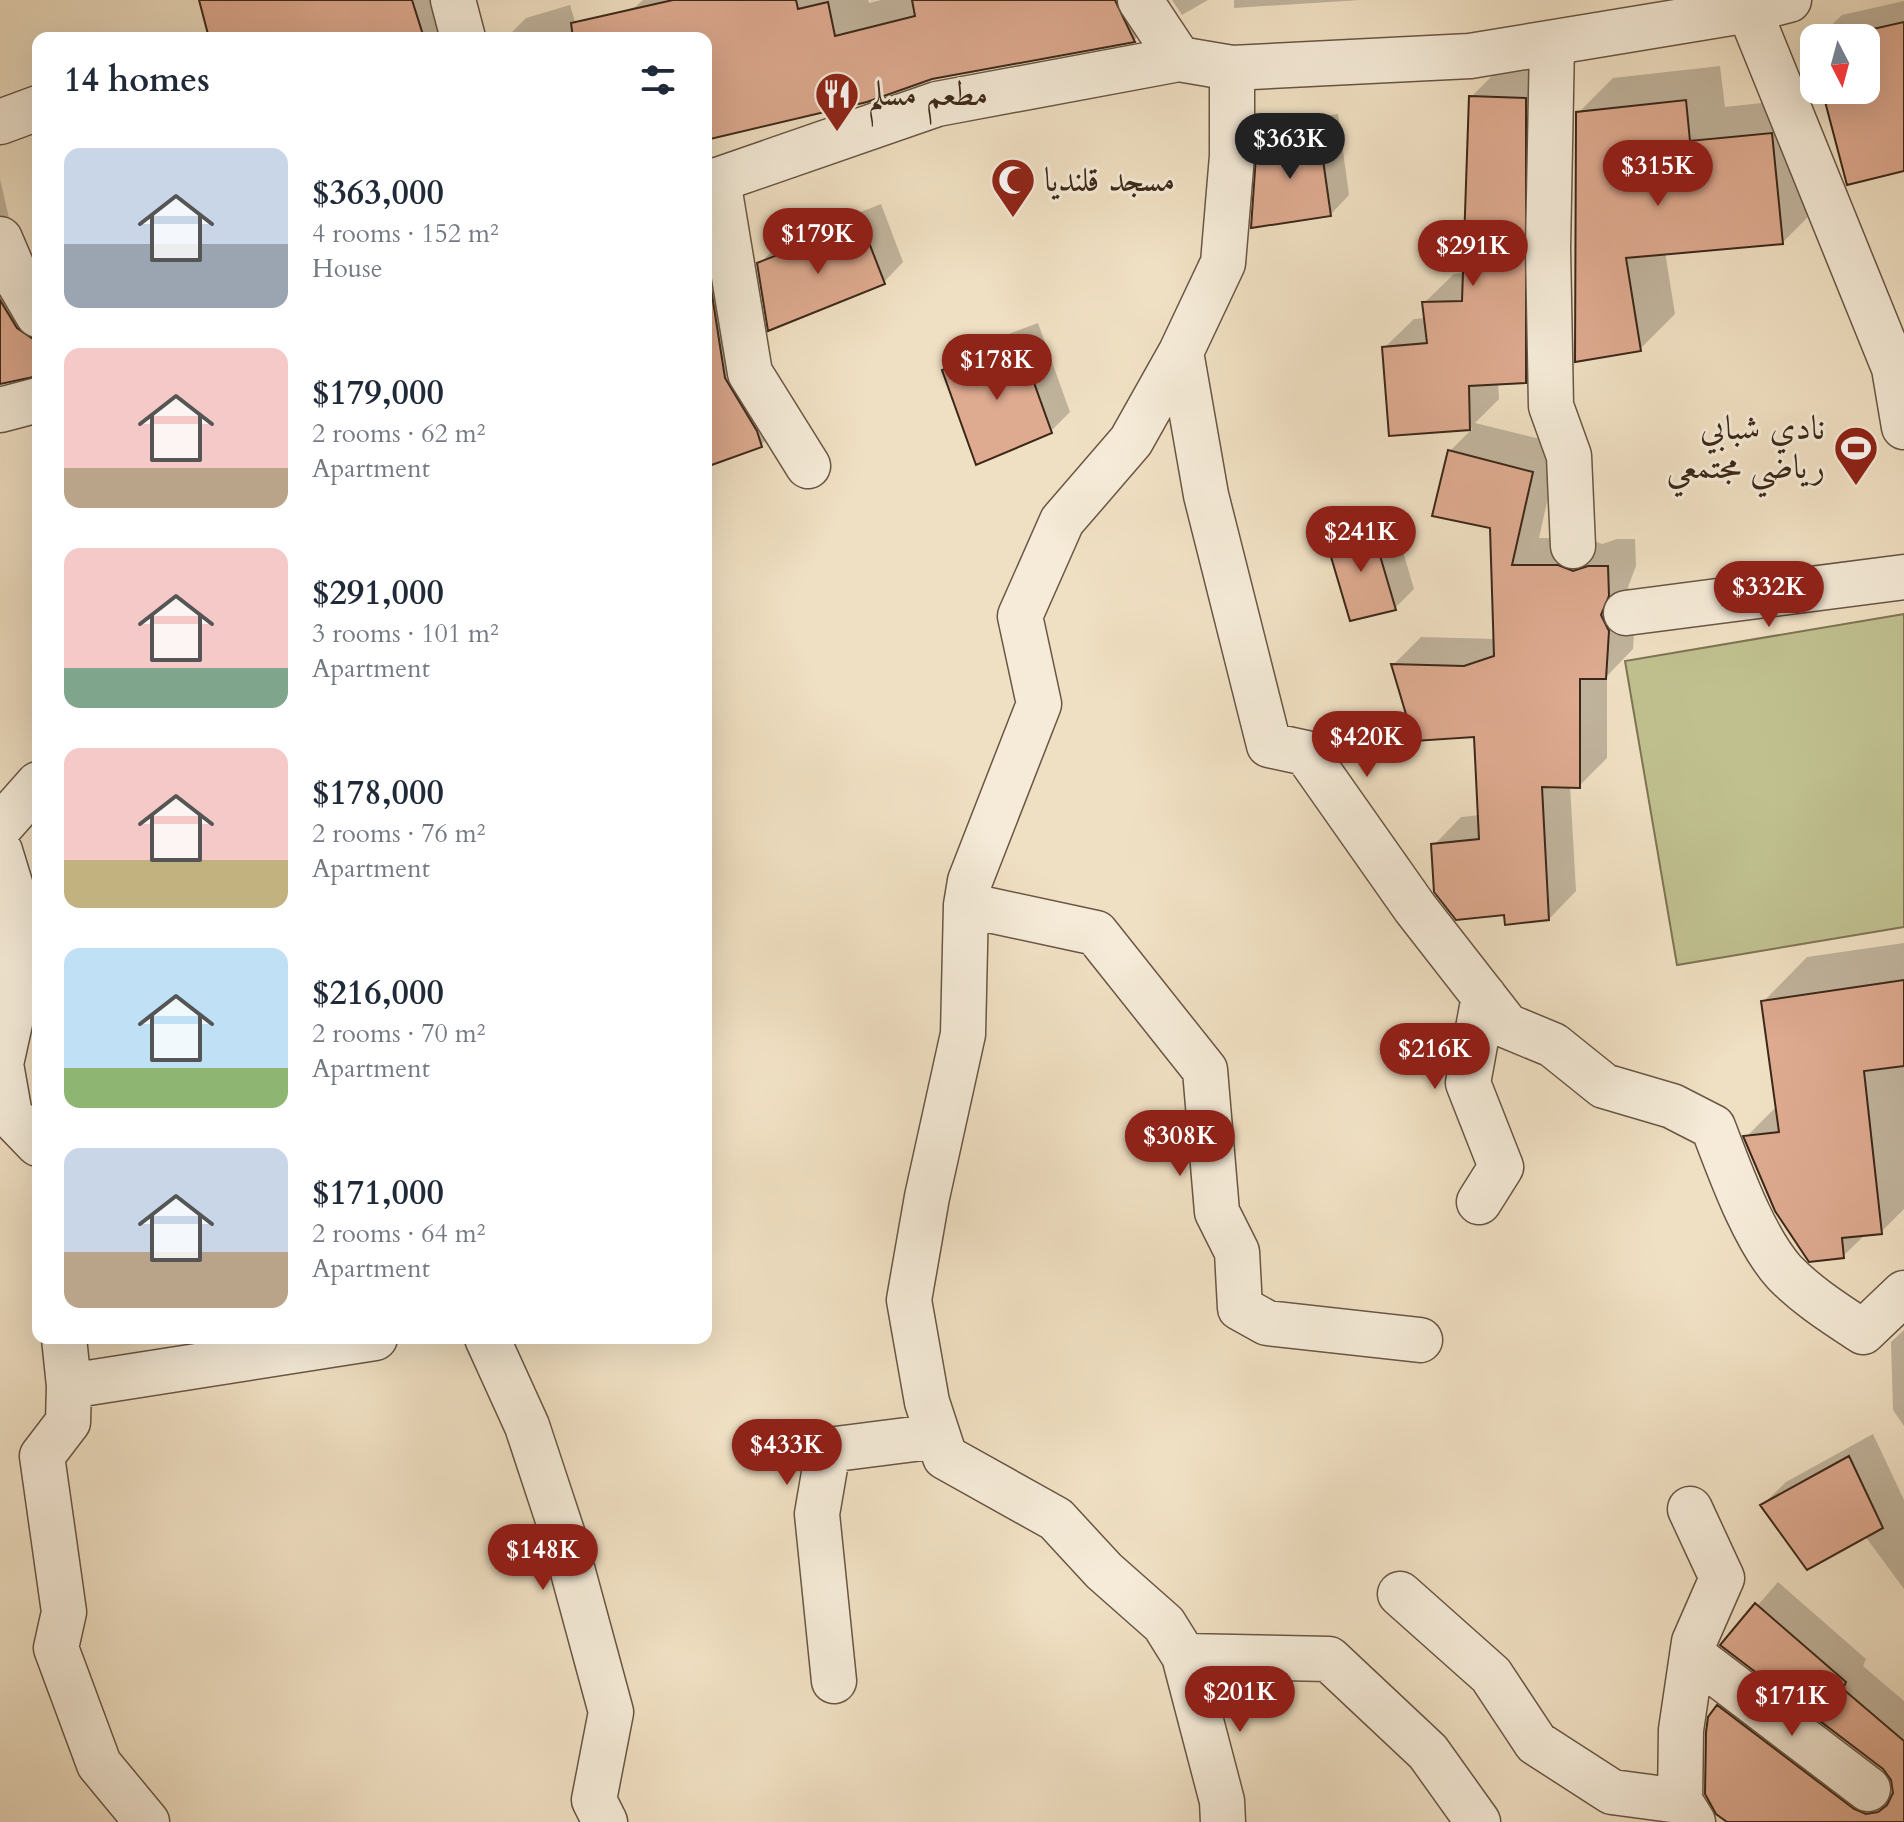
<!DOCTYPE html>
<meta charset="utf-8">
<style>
body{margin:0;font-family:Cardo,Amiri,serif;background:#f2f2f3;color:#1f2937;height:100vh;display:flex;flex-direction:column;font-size:30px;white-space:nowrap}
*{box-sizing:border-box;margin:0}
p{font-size:26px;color:#747a83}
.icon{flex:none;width:44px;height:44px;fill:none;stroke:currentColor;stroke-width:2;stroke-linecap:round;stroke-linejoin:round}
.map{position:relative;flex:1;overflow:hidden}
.side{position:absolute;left:32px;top:32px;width:680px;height:1312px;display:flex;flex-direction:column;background:#fff;border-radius:16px;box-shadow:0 8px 32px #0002}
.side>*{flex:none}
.needle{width:52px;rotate:174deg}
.buttons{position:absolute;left:1800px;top:24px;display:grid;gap:16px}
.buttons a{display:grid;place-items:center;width:80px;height:80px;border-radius:16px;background:#fff;box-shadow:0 8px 32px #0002;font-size:40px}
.price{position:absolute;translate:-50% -68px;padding:0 18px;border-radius:28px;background:#8f2418;color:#fff;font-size:26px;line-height:52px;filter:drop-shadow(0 2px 4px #0008)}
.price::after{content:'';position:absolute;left:50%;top:48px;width:24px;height:18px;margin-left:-12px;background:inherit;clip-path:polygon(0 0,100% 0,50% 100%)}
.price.active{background:#222;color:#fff}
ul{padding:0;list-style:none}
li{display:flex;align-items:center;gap:24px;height:200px;padding:0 32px}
li span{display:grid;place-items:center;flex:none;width:224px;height:160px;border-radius:16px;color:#555}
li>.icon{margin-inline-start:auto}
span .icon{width:96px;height:96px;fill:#fffc;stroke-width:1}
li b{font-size:34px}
h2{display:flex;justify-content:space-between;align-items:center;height:96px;padding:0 32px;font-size:34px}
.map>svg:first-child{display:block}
.park{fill:#c0c08f;stroke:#7e7454;stroke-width:2}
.shadow{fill:#0003;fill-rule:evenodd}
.building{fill:#deaa90;stroke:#3c2819;stroke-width:2}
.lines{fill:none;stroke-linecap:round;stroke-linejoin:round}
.minor-casing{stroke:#695644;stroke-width:47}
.tertiary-casing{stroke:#695644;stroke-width:47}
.minor{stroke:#f5ebd8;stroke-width:44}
.tertiary{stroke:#f5ebd8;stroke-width:44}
.labels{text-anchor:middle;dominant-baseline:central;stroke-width:6;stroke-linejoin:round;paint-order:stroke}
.poi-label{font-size:34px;fill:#3c2819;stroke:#f5ebd8;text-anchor:start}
</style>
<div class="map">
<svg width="1904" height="1822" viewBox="0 0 1904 1822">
<rect width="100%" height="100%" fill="#f0e0c3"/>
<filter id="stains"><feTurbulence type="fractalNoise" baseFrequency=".0025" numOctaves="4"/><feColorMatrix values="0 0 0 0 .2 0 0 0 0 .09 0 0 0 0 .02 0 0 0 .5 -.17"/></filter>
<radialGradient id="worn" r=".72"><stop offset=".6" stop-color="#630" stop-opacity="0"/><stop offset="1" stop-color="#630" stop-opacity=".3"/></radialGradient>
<path class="park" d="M 1904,614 L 1904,927 L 1677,965 L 1625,661 Z"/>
<path class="shadow" d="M 200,0 L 440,0 L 452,38 L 209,38 Z
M 643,0 L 868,0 L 869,3 L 881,0 L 1166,0 L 1168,6 L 1134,40 L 932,77 L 706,138 L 706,38 L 506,38 L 526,18 L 570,5 L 576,25 L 635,7 Z
M 1172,0 L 1208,0 L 1182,15 Z
M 1234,0 L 1361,0 L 1234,8 Z
M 1904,1 L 1904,169 L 1824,90 L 1866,90 L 1866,38 L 1818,38 L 1842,15 Z
M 1720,66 L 1725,107 L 1806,98 L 1818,207 L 1783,242 L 1665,252 L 1675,314 L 1640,349 L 1578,113 L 1613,78 Z
M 1500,68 L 1554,70 L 1554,352 L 1525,381 L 1498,382 L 1499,399 L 1475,423 L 1560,444 L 1539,538 L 1587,538 L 1602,544 L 1617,539 L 1635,539 L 1636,566 L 1628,587 L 1636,602 L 1633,649 L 1607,676 L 1607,758 L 1579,786 L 1570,785 L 1576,891 L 1549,919 L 1506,913 L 1434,845 L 1461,817 L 1480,815 L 1476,735 L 1393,665 L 1421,637 L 1496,639 L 1492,527 L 1450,451 L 1473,428 L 1390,434 L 1384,348 L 1414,319 L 1426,318 L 1424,303 L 1454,274 L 1465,273 L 1471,97 Z
M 1338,114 L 1349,195 L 1330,215 L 1259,142 L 1279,122 Z
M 0,179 L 9,218 L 38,273 L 38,374 L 0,382 Z
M 706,194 L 754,348 L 790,416 L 761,445 L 706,465 Z
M 881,204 L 903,262 L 884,282 L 759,264 L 779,244 Z
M 1038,323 L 1070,412 L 1051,431 L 944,370 L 964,351 Z
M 1390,507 L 1414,589 L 1395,608 L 1328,541 L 1348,521 ZM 1380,520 L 1381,523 L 1348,535 L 1348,530 Z
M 1904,943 L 1904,1209 L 1881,1232 L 1866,1234 L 1843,1256 L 1746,1137 L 1778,1105 L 1763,1002 L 1807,957 Z
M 1904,1330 L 1904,1426 L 1893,1410 L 1891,1342 Z
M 1873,1434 L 1904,1500 L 1904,1589 L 1865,1536 L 1762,1505 L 1786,1482 Z
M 1778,1582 L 1866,1659 L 1863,1666 L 1904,1701 L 1904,1822 L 1730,1822 L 1718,1707 L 1740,1685 L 1888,1793 L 1894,1792 L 1893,1779 L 1885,1768 L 1723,1645 Z"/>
<path class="building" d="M 199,0 L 412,0 L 424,38 L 209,38 Z
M 673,0 L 796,0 L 798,9 L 828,2 L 835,36 L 915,16 L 912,0 L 1115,0 L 1135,42 L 932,79 L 867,102 L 706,140 L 706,38 L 573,38 L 571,23 Z
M 1904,22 L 1904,171 L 1847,185 L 1822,90 L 1866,90 L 1866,38 L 1833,38 Z
M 1469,96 L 1526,98 L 1526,383 L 1469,386 L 1470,430 L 1389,436 L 1382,347 L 1427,343 L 1422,302 L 1462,301 Z
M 1686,100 L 1690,141 L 1772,133 L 1783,244 L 1626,258 L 1641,351 L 1575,362 L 1576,112 Z
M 1319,132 L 1331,216 L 1251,228 L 1257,141 Z
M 861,222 L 885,284 L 768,331 L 757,263 Z
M 710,282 L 725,378 L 757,431 L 762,447 L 706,467 L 706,284 Z
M 0,300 L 17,328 L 33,339 L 38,376 L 0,384 Z
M 1019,341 L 1052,433 L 976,465 L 942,370 Z
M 1448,450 L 1533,472 L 1512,565 L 1558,565 L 1573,571 L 1588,566 L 1608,566 L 1609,596 L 1601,615 L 1609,631 L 1606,679 L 1580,679 L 1580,788 L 1542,787 L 1549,920 L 1505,925 L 1504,915 L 1456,920 L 1434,892 L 1431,844 L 1479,839 L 1474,737 L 1414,741 L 1391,664 L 1464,666 L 1494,656 L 1490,528 L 1432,516 Z
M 1371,525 L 1396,610 L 1350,621 L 1326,540 Z
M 1904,980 L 1904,1066 L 1864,1071 L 1882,1234 L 1842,1238 L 1844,1258 L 1809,1262 L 1775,1211 L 1743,1136 L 1779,1132 L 1761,1001 Z
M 1849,1456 L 1883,1528 L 1807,1570 L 1760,1505 Z
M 1755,1603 L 1846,1682 L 1843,1689 L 1904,1741 L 1904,1822 L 1727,1822 L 1716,1814 L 1705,1794 L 1706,1732 L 1708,1717 L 1717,1705 L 1854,1809 L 1866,1814 L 1878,1812 L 1887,1805 L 1893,1793 L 1891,1780 L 1883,1769 L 1720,1645 Z"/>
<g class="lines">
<g class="minor-casing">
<path id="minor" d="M 453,0 L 463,38
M 1140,0 L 1179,59
M 1749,10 L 1894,368 L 1904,427
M 1552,43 L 1548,248 L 1551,406 L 1569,456 L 1573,546
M 1232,68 L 1232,156 L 1223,263 L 1181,352 L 1206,495 L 1269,745 L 1306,753 L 1415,908 L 1507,1026 L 1553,1045 L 1604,1086 L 1672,1106 L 1713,1127 C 1730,1171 1753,1237 1784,1272 C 1807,1296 1836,1314 1863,1332 L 1904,1293
M 0,122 L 38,108
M 718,180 L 750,373 L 808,466
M 0,239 L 18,281 L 38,315
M 1181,352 L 1131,441 L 1062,521 L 1020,616 L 1039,704 L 970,881 L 966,905 L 963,1034 L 927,1197 L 909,1300 L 927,1402 L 945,1457 L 1056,1519 L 1104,1571 L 1164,1624 L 1184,1656 L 1222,1801 L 1223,1822
M 0,410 L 38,400
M 1626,613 L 1904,577
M 0,827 L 38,784
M 0,851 L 15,900 L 14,1005 L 1,1064 L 10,1115 L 38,1144
M 966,905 L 1096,933 L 1205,1070 L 1217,1212 L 1237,1252 L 1240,1308 L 1267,1323 L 1420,1340
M 1479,1202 L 1501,1167 L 1468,1083 L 1484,996
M 64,1338 L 69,1386 L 68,1422 L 42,1456 L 64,1612 L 56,1648 L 99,1764 L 147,1822
M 487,1338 L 527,1426 L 563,1535 L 611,1712 L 594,1800 L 605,1822
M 69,1386 L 375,1338
M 1690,1509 L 1722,1578 L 1694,1642 L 1681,1730 L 1680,1801 L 1693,1822
M 1400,1594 L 1491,1675 L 1536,1743 L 1612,1792 L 1680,1801
M 1692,1655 L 1868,1789
M 1184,1656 L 1329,1659 L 1428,1752 L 1478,1822
M 834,1681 L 817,1514 L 828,1450 L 938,1436"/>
</g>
<g class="tertiary-casing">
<path id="tertiary" d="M 706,184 L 937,104 L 1179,59 L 1232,68 L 1470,56 L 1749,10 L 1789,0"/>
</g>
<use href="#minor" class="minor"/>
<use href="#tertiary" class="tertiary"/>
</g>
<defs>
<g id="restaurant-pin" transform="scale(2.3)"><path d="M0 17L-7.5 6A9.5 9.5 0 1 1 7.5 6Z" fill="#8f2418" stroke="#f5ebd8"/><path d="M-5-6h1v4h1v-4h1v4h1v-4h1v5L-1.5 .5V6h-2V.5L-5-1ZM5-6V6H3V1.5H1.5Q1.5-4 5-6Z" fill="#fff"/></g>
<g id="mosque-pin" transform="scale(2.3)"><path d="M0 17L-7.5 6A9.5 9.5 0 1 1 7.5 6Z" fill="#8f2418" stroke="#f5ebd8"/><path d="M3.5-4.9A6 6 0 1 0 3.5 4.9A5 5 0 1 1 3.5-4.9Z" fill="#fff"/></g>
<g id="stadium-pin" transform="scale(2.3)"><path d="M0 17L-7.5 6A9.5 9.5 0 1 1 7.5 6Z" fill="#8f2418" stroke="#f5ebd8"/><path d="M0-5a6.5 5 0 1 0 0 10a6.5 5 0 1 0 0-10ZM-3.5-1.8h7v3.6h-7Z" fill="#fff"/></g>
</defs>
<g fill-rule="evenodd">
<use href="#restaurant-pin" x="837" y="94"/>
<use href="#mosque-pin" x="1013" y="180"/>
<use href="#stadium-pin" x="1856" y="448"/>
</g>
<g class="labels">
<g class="poi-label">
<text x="868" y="94">مطعم مسلم</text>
<text x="1044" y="180">مسجد قلنديا</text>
<text x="1825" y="428" text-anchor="end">نادي شبابي<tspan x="1825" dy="39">رياضي مجتمعي</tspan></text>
</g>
</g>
<rect width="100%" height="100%" filter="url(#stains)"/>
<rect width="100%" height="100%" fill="url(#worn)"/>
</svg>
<div class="buttons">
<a><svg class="needle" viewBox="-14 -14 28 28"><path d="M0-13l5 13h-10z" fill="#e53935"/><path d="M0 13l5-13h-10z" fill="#747a83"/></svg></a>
</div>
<b class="price active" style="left:1290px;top:181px">$363K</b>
<b class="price" style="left:1658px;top:208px">$315K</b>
<b class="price" style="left:818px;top:276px">$179K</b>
<b class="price" style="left:1473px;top:288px">$291K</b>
<b class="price" style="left:997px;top:402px">$178K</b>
<b class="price" style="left:1361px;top:574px">$241K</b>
<b class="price" style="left:1769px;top:629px">$332K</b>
<b class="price" style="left:1367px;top:779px">$420K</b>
<b class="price" style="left:1435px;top:1091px">$216K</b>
<b class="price" style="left:1180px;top:1178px">$308K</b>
<b class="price" style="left:787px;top:1487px">$433K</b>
<b class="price" style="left:543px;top:1592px">$148K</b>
<b class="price" style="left:1240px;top:1734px">$201K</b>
<b class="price" style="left:1792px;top:1738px">$171K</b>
<section class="side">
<h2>14 homes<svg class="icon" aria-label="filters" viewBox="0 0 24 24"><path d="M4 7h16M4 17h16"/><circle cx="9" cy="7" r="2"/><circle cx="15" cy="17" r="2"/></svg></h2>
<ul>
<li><span style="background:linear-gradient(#c9d6e8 60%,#9aa5b1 0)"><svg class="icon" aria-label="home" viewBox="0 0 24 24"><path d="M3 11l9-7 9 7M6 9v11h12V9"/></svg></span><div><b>$363,000</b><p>4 rooms · 152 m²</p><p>House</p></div></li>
<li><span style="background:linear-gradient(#f6c9c9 75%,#b9a48a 0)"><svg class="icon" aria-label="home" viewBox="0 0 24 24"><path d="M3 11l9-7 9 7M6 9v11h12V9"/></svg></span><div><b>$179,000</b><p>2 rooms · 62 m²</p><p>Apartment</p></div></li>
<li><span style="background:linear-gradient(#f6c9c9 75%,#7fa58c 0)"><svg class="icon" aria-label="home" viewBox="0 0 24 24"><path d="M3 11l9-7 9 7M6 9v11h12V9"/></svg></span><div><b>$291,000</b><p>3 rooms · 101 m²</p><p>Apartment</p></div></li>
<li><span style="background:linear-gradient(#f6c9c9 70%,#c2b280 0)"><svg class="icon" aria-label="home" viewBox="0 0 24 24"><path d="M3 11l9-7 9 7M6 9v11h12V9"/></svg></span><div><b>$178,000</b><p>2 rooms · 76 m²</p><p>Apartment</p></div></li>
<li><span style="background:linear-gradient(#bfe0f5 75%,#8fb573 0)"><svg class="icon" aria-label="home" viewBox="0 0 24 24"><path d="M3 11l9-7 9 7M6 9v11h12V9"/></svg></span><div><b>$216,000</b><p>2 rooms · 70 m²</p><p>Apartment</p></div></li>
<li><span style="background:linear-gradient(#c9d6e8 65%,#b9a48a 0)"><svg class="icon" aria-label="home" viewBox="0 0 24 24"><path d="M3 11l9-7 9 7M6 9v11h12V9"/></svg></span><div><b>$171,000</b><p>2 rooms · 64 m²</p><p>Apartment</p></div></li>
</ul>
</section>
</div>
